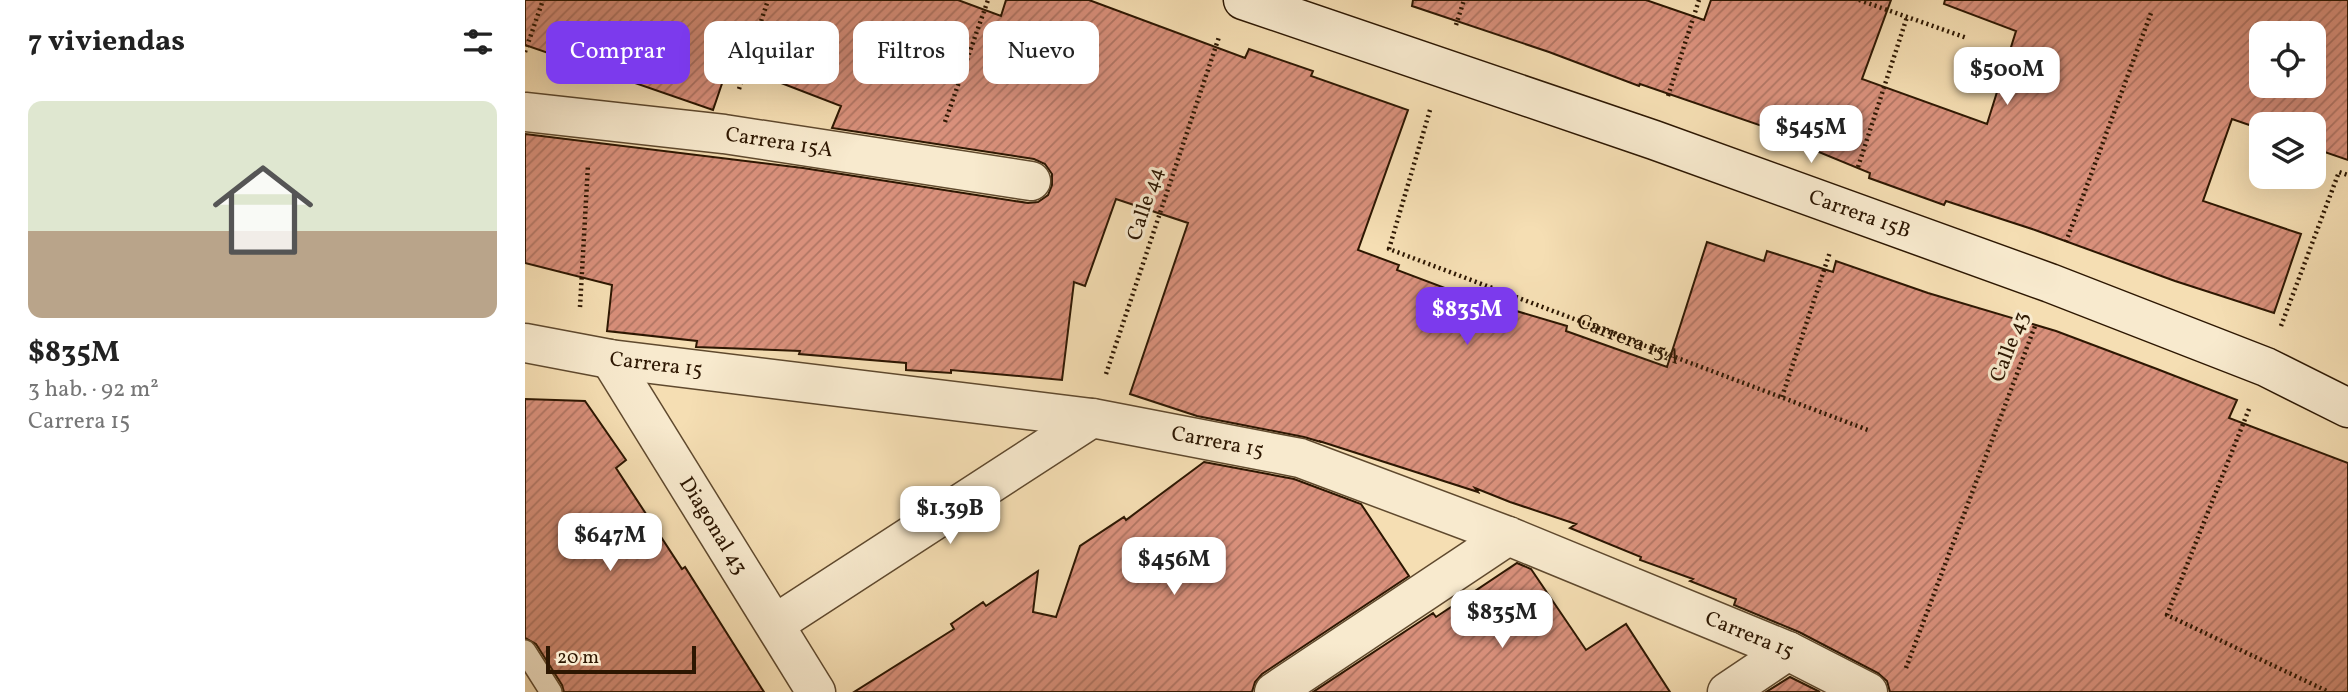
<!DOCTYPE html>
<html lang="es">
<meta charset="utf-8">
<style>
body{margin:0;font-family:Vollkorn,serif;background:#f2f2f2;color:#222;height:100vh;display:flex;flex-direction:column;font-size:26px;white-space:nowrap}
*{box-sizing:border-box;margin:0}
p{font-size:23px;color:#767676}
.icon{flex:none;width:38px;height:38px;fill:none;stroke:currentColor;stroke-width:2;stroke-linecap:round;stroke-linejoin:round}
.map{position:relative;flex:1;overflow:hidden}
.side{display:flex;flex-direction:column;background:#fff;width:525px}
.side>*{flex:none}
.hud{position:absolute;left:21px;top:21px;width:665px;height:63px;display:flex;gap:14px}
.fabs{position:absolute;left:1724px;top:21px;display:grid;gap:14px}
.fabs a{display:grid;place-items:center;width:77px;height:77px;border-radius:14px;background:#fff;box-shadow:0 7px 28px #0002;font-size:35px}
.scale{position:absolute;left:21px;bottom:18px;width:150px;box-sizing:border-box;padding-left:7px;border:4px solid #2d1702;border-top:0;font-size:19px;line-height:24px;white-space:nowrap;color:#2d1702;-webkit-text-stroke:5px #f8eace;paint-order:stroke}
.price{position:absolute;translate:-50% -60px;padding:0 16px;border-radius:14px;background:#fff;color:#222;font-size:23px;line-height:46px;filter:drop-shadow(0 2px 4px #0008)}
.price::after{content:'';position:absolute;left:50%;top:42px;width:21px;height:16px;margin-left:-10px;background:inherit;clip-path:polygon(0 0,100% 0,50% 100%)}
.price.active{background:#7c3aed;color:#fff}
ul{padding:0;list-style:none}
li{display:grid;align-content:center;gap:14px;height:371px;padding:0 28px}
li span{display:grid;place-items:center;height:217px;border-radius:14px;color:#555}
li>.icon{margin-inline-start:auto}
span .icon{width:126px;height:126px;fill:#fffc;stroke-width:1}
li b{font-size:30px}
h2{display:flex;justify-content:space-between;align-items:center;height:84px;padding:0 28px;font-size:30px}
.pill{padding:0 24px;border-radius:14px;background:#fff;box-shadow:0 7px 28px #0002;font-size:24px;line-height:63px}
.pill.active{background:#7c3aed;color:#fff}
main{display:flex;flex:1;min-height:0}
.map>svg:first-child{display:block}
.building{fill:url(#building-hatch);stroke:#2d1702;stroke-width:2;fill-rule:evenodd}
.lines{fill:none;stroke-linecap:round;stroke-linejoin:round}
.lane-casing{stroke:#5f492e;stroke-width:24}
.street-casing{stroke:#5f492e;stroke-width:41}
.secondary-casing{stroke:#2d1702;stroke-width:41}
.path{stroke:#2d1702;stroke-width:4.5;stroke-dasharray:2 3.5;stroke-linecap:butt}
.lane{stroke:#f8eace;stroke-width:21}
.street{stroke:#f8eace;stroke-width:38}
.secondary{stroke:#f8eace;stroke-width:38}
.labels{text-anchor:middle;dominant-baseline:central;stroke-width:6;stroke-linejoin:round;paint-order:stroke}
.street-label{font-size:21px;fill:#2d1702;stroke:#f8eace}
</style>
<main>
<section class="side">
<h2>7 viviendas<svg class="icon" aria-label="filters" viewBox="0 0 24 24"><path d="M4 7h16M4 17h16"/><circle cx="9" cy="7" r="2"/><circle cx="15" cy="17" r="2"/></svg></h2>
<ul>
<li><span style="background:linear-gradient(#dfe7d0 60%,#b9a48a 0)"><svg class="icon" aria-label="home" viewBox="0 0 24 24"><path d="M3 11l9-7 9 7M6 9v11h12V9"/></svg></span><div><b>$835M</b><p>3 hab. · 92 m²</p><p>Carrera 15</p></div></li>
</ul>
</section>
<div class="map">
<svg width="1823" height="692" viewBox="0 0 1823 692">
<defs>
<pattern id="building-hatch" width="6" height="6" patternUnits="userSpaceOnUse" patternTransform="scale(1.75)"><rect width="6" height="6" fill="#d9907b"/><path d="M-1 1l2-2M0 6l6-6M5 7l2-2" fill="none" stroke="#b07563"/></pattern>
</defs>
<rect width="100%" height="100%" fill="#f5deb3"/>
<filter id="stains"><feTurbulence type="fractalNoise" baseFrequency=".00286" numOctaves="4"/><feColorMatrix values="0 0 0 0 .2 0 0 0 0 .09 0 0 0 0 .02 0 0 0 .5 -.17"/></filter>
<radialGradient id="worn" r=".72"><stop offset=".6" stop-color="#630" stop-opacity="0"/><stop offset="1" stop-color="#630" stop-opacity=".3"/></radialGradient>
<path class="building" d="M 0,0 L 433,0 L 476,16 L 481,0 L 564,0 L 720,58 L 724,49 L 788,71 L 786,76 L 883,110 L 833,250 L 874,265 L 872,270 L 970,307 L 971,305 L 1042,326 L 1041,331 L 1142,367 L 1182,242 L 1239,261 L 1242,251 L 1308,272 L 1311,261 L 1403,293 L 1531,331 L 1632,369 L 1712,400 L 1704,418 L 1823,463 L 1823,692 L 1365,692 L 1362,681 L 1353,673 L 1274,632 L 1209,605 L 1211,599 L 1165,581 L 1168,579 L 1115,560 L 1116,557 L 1045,528 L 1051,524 L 985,502 L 950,488 L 953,492 L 794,441 L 796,442 L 779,437 L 672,416 L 605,394 L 663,223 L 591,199 L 560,286 L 549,282 L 537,380 L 426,370 L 426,373 L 381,370 L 381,363 L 274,354 L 275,351 L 171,347 L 172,341 L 82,331 L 87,285 L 0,263 L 0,134 L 278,168 L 503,203 L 513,202 L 523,195 L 527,185 L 527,174 L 520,164 L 509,159 L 307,128 L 316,106 L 204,63 L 188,110 L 0,45 Z
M 888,0 L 1121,0 L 1179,20 L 1186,0 L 1366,0 L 1337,79 L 1462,124 L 1491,31 L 1419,4 L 1420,0 L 1823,0 L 1823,160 L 1788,148 L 1788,124 L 1736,124 L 1736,129 L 1707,119 L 1678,201 L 1776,234 L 1749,313 L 1650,281 L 1510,230 L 1421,201 L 1419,205 L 1344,178 L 1345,173 L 1248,133 L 1249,130 L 1115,84 L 1114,86 L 1024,52 L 887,6 ZM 1736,33 L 1788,33 L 1788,86 L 1736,86 Z
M 0,399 L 60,401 L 101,460 L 91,468 L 157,569 L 160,567 L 239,692 L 39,692 L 37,685 L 11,644 L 0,638 Z
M 679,462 L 769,479 L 836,504 L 884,576 L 737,674 L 730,682 L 727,692 L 329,692 L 429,629 L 426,624 L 458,602 L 461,606 L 513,571 L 508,612 L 531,617 L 555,546 L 599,517 L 601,520 Z
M 992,563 L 1006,569 L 1061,650 L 1101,624 L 1145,692 L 788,692 L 908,613 L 911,617 Z
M 1265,677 L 1295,692 L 1241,692 Z"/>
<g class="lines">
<g class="lane-casing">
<path id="lane" d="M 0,651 L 26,692"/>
</g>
<g class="street-casing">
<g id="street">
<path id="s2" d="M 0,112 L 199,134 L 506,181"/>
<path id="s3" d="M 0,343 L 85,359 L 567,418 L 775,458 L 983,536 L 1263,651 L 1343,692"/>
<path id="s4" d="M 85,359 L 291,692"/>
<path d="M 250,624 L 567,418"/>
<path d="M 749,692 L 983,536"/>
<path d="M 1202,692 L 1263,651"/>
</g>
</g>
<g class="secondary-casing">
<g id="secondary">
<path id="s5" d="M 718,0 L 1129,140 L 1525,283 L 1741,367 L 1823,408"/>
</g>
</g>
<g class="path">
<path d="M 1334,0 L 1442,38"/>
<path d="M 931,25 L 939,0"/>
<path d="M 0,52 L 18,0"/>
<path d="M 214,89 L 243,0"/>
<path d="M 1143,96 L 1174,0"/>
<path id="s1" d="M 905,110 L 864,249 L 1343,430"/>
<path d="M 420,122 L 463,0"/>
<path d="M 1333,167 L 1382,17"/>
<path d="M 1541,242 L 1626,13"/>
<path d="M 55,307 L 63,165"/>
<path d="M 1756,326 L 1814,172 L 1823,175"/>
<path d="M 581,374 L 694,37"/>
<path d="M 1257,397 L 1305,252"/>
<path d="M 1724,409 L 1642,615 L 1804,692"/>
<path d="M 1381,668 L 1510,326"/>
</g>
<use href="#lane" class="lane"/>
<use href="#street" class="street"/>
<use href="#secondary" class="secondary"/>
</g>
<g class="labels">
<g class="street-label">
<text stroke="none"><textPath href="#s2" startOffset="256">Carrera 15A</textPath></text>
<text transform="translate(621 204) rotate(-72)">Calle 44</text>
<text stroke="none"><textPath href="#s5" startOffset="653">Carrera 15B</textPath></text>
<text stroke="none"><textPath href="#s1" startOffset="401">Carrera 15A</textPath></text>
<text transform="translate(1485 347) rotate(-69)">Calle 43</text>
<text stroke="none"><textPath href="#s3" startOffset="133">Carrera 15</textPath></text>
<text stroke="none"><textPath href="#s3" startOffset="700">Carrera 15</textPath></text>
<text stroke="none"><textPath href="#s4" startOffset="196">Diagonal 43</textPath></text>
<text stroke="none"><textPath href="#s3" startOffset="1267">Carrera 15</textPath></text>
</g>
</g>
<rect width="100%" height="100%" filter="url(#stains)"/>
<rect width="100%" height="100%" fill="url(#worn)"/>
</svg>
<div class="fabs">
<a><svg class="icon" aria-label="locate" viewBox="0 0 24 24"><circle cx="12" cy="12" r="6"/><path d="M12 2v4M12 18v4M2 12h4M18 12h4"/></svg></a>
<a><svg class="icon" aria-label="layers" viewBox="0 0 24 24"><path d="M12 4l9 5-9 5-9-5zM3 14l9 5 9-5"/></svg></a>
</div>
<div class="scale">20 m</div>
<b class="price" style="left:1482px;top:107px">$500M</b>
<b class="price" style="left:1286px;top:165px">$545M</b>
<b class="price active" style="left:942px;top:347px">$835M</b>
<b class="price" style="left:425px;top:546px">$1.39B</b>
<b class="price" style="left:85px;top:573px">$647M</b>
<b class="price" style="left:649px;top:597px">$456M</b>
<b class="price" style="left:977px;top:650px">$835M</b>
<div class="hud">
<a class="pill active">Comprar</a>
<a class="pill">Alquilar</a>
<a class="pill">Filtros</a>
<a class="pill">Nuevo</a>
</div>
</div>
</main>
